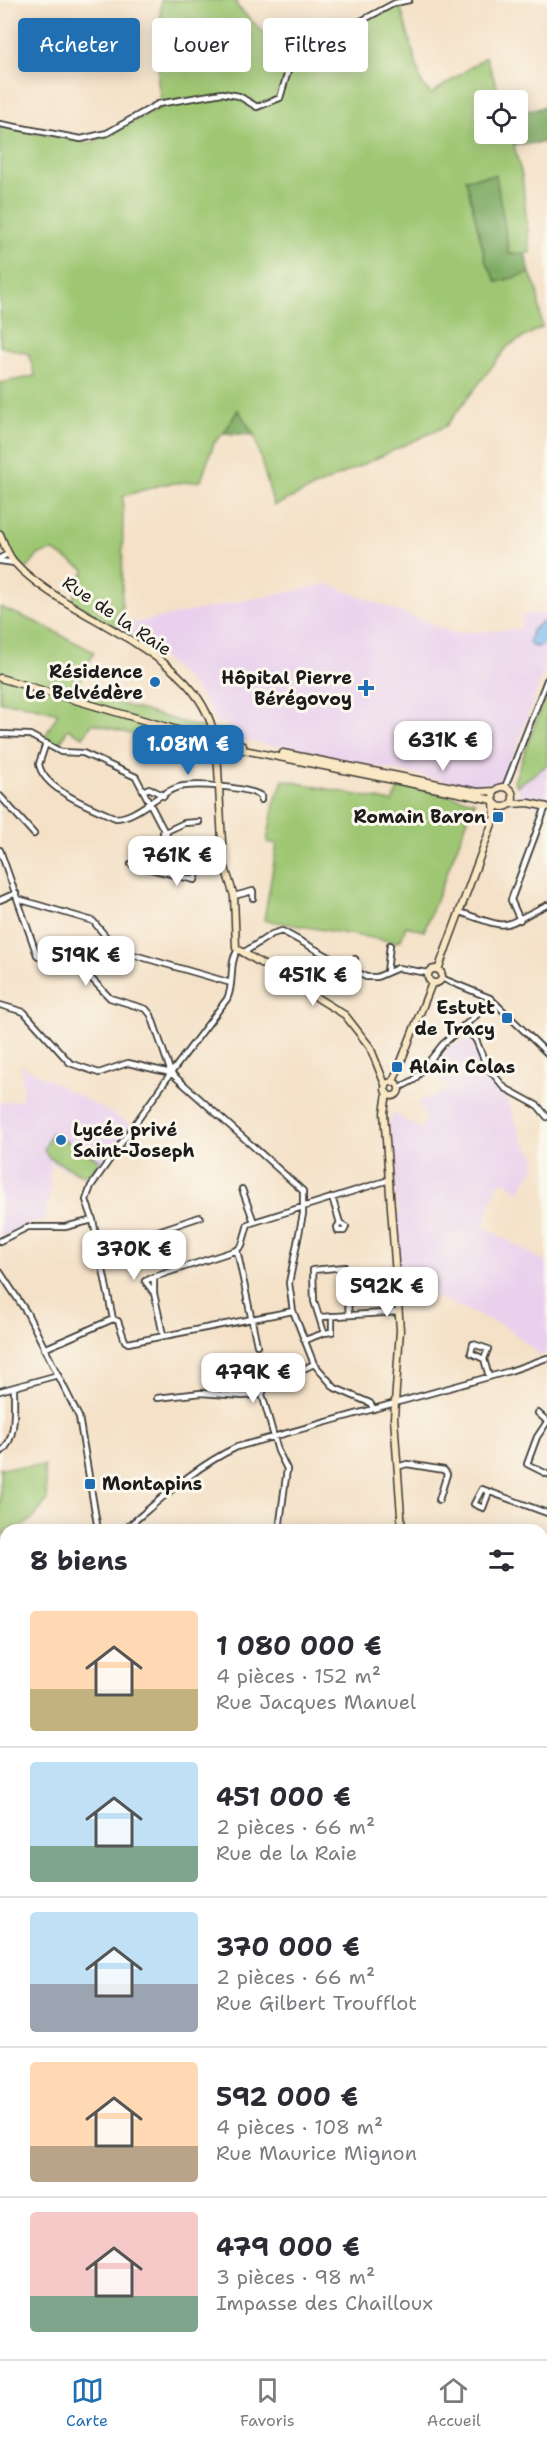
<!DOCTYPE html>
<html lang="fr">
<meta charset="utf-8">
<style>
body{margin:0;font-family:"Shantell Sans",sans-serif;background:#f2f2f3;color:#2b2b33;height:100vh;display:flex;flex-direction:column;font-size:22px;white-space:nowrap}
*{box-sizing:border-box;margin:0}
p{font-size:20px;color:#7c7c81}
.icon{flex:none;width:33px;height:33px;fill:none;stroke:currentColor;stroke-width:2;stroke-linecap:round;stroke-linejoin:round}
.map{position:relative;flex:1;overflow:hidden}
.panel{position:absolute;left:0px;top:1524px;width:548px;height:836px;display:flex;flex-direction:column;background:#fff;border-radius:18px 18px 0 0;box-shadow:0 3px 15px #0003}
.panel>*{flex:none}
.top-card{position:absolute;left:18px;top:18px;width:512px;height:54px;display:flex;gap:12px}
.buttons{position:absolute;left:474px;top:90px;display:grid;gap:12px}
.buttons a{display:grid;place-items:center;width:54px;height:54px;border-radius:6px;background:#fff;box-shadow:0 3px 15px #0003;font-size:30px}
.price{position:absolute;translate:-50% -51px;padding:0 14px;border-radius:12px;background:#fff;color:#222;font-size:20px;line-height:39px;filter:drop-shadow(0 2px 3px #0008)}
.price::after{content:'';position:absolute;left:50%;top:36px;width:18px;height:14px;margin-left:-9px;background:inherit;clip-path:polygon(0 0,100% 0,50% 100%)}
.price.active{background:#1f6fb2;color:#fff}
ul{padding:0;list-style:none}
li{display:flex;align-items:center;gap:18px;height:150px;padding:0 30px}
li+li{border-top:2px solid #e1e1e2}
li span{display:grid;place-items:center;flex:none;width:168px;height:120px;border-radius:6px;color:#555}
li>.icon{margin-inline-start:auto}
span .icon{width:72px;height:72px;fill:#fffc;stroke-width:1}
li b{font-size:26px}
h2{display:flex;justify-content:space-between;align-items:center;height:72px;padding:0 30px;font-size:26px}
.chip{padding:0 21px;border-radius:6px;background:#fff;box-shadow:0 3px 15px #0003;font-size:21px;line-height:54px}
.chip.active{background:#1f6fb2;color:#fff}
.tab-bar{display:flex;justify-content:space-around;align-items:center;height:84px;border-top:2px solid #e1e1e2;background:#fff;font-size:16px;color:#7c7c81}
.tab-bar a{display:grid;justify-items:center;gap:3px}
.tab-bar .active{color:#1f6fb2}
.map>svg:first-child{display:block}
.built{fill:#e9d1ed}
.industrial{fill:#c9bfd7}
.green{fill:#9fc773;stroke:#5e7248;stroke-width:1.5}
.forest{fill:#7fac65;stroke:#4e6440;stroke-width:1.5}
.water{fill:#81bbf2;stroke:#4e6c87;stroke-width:1.5}
.lines{fill:none;stroke-linecap:round;stroke-linejoin:round}
.street-casing{stroke:#3c3a36;stroke-width:8}
.secondary-casing{stroke:#3c3a36;stroke-width:9}
.street{stroke:#fff;stroke-width:4.5}
.secondary{stroke:#fae7c3;stroke-width:6}
.rail{stroke:#1c1c1c;stroke-width:1.5;stroke-dasharray:9 4.5;stroke-linecap:butt}
.poi-dot{fill:#1f6fb2;stroke:#fbf7ec;stroke-width:2}
.labels{text-anchor:middle;dominant-baseline:central;stroke-width:6;stroke-linejoin:round;paint-order:stroke}
.street-label{font-size:18px;fill:#1c1c1c;stroke:#fbf7ec}
.poi-label{font-size:18px;font-weight:bold;fill:#1c1c1c;stroke:#fbf7ec;text-anchor:end}
</style>
<div class="map">
<svg width="547" height="2359" viewBox="0 0 547 2359">
<rect width="100%" height="100%" fill="#fbf7ec"/>
<filter id="ink" filterUnits="userSpaceOnUse"><feTurbulence type="fractalNoise" baseFrequency=".0167" numOctaves="2"/><feDisplacementMap in="SourceGraphic" scale="12" xChannelSelector="R" yChannelSelector="G"/><feConvolveMatrix kernelMatrix="1 2 1 2 8 2 1 2 1" color-interpolation-filters="sRGB"/></filter>
<filter id="wash" filterUnits="userSpaceOnUse"><feTurbulence type="fractalNoise" baseFrequency=".008" numOctaves="4" result="noise"/><feDisplacementMap in="SourceGraphic" scale="24" xChannelSelector="R" yChannelSelector="G"/><feGaussianBlur stdDeviation="1.35" result="paint"/><feColorMatrix in="noise" values="0 0 0 0 0 0 0 0 0 0 0 0 0 0 0 0 0 1.4 0 .05"/><feComposite in="paint" operator="in"/></filter>
<g filter="url(#wash)">
<rect width="100%" height="100%" fill="#f4e1c7"/>
<path class="built" d="M 328,584 L 454,633 L 520,629 L 524,614 L 547,614 L 547,662 L 504,783 L 488,789 L 230,737 L 227,724 L 216,722 L 202,697 L 187,680 L 160,655 L 114,627 Z
M 547,765 L 547,807 L 529,803 L 520,796 L 517,786 Z
M 468,1040 L 473,1042 L 491,1081 L 502,1093 L 504,1092 L 522,1139 L 536,1157 L 535,1166 L 519,1193 L 506,1181 L 497,1185 L 484,1227 L 547,1263 L 547,1351 L 541,1356 L 508,1328 L 399,1281 L 395,1214 L 402,1212 L 402,1209 L 397,1209 L 389,1127 L 391,1118 L 393,1113 L 421,1129 L 426,1119 L 419,1101 L 446,1091 L 449,1086 L 448,1083 L 442,1085 L 435,1065 L 440,1063 L 439,1058 L 450,1046 Z
M 21,1065 L 133,1125 L 91,1180 L 50,1162 L 50,1193 L 44,1222 L 36,1221 L 0,1238 L 0,1103 L 23,1100 Z
M 481,2354 L 526,2354 L 524,2359 L 479,2359 Z"/>
<path class="industrial" d="M 542,2072 L 547,2073 L 547,2183 L 542,2182 Z"/>
<path class="green" d="M 161,0 L 235,0 L 237,6 L 281,50 L 290,55 L 400,5 L 422,84 L 431,94 L 486,57 L 502,100 L 484,100 L 484,134 L 511,134 L 522,176 L 530,253 L 509,255 L 496,175 L 466,179 L 486,262 L 497,282 L 530,273 L 537,289 L 542,327 L 508,346 L 446,426 L 274,506 L 254,435 L 238,410 L 224,433 L 214,443 L 201,481 L 164,484 L 123,496 L 122,625 L 114,627 L 72,601 L 85,570 L 54,551 L 39,554 L 27,569 L 0,547 L 0,383 L 35,376 L 29,354 L 0,346 L 0,126 L 90,143 L 162,107 L 158,82 Z
M 0,607 L 38,623 L 94,652 L 75,691 L 204,728 L 202,755 L 93,723 L 83,737 L 68,729 L 58,746 L 45,736 L 58,713 L 23,704 L 0,702 Z
M 547,691 L 547,765 L 517,786 L 514,781 Z
M 283,780 L 392,802 L 400,785 L 475,801 L 424,931 L 406,926 L 401,940 L 396,942 L 264,920 L 277,844 L 267,842 L 274,804 Z
M 51,1133 L 100,1160 L 91,1173 L 84,1176 L 48,1157 L 44,1150 Z
M 44,1466 L 47,1500 C 36,1515 27,1530 6,1530 L 6,1534 L 0,1536 L 0,1468 Z
M 0,1857 L 6,1872 L 6,1928 L 3,1929 Z
M 2,2123 L 6,2123 L 6,2192 L 0,2187 Z
M 371,2354 L 454,2354 L 464,2359 L 368,2359 Z"/>
<path class="forest" d="M 547,107 L 547,142 L 514,145 L 511,134 L 518,134 L 518,112 Z
M 496,175 L 509,254 L 525,253 L 530,273 L 497,282 L 486,262 L 466,179 Z
M 238,410 L 254,435 L 224,433 Z"/>
<path class="water" d="M 541,622 L 547,623 L 547,640 L 538,647 L 532,646 L 529,642 L 532,631 Z"/>
</g>
<g filter="url(#ink)">
<g class="lines">
<g class="street-casing">
<path id="street" d="M 0,124 L 81,139 L 107,133 L 158,104 L 222,93 L 239,96 L 257,107 L 280,98 L 291,61 L 302,52 L 395,3 L 409,0
M 0,558 L 8,554
M 0,561 L 15,563
M 0,734 L 30,735 L 61,752 L 83,753 L 136,777 L 171,844 L 200,864 L 223,861
M 46,743 L 39,764 C 43,790 95,809 116,818 C 138,817 157,793 179,787 C 196,783 247,787 261,796 L 261,800
M 505,787 L 547,680
M 145,790 L 149,788 L 164,796
M 0,796 L 34,834
M 163,833 L 184,823 L 199,822
M 0,850 L 37,955 L 42,959 L 87,974 L 110,998 L 146,1009 L 151,1015 L 171,1073 L 303,1191 L 303,1214 L 289,1283 L 293,1311 L 314,1364 L 335,1388 L 370,1403 L 374,1409
M 131,864 L 195,880 L 200,864
M 234,896 L 253,891 L 253,898
M 18,899 L 93,921 L 117,950 L 231,983
M 0,900 L 16,893
M 460,912 C 514,931 498,928 547,905
M 520,920 L 511,900 L 546,806
M 243,953 L 272,934 L 282,931 L 366,977 L 377,977 L 398,968 L 428,973
M 349,967 L 355,959
M 387,972 L 390,945
M 441,978 L 490,998 L 547,1053
M 0,1005 L 24,1012 L 70,1063 L 99,1073 L 128,1063 L 171,1073
M 463,1026 L 476,1040 L 487,1067 L 505,1088 L 538,1106 L 547,1117
M 399,1088 L 414,1080 L 443,1044 L 493,1001
M 242,1189 L 254,1222
M 332,1197 L 340,1223 L 337,1227 L 338,1231 L 344,1231 L 346,1227 L 340,1223
M 0,1241 L 28,1227 L 65,1227 L 93,1220 L 86,1200 L 91,1186 L 171,1073 L 227,999 C 235,984 228,963 238,950
M 101,1250 L 200,1217
M 237,1250 L 242,1245 L 248,1224 L 389,1180
M 0,1272 L 27,1313 L 79,1417 L 98,1530
M 154,1293 L 145,1281 L 154,1277
M 321,1317 L 399,1312
M 113,1319 L 118,1321 L 125,1341 L 128,1343 L 293,1311
M 324,1333 L 332,1332 L 332,1316
M 163,1335 L 154,1293 L 154,1277 L 237,1250 L 257,1345
M 305,1340 L 324,1333 L 314,1301 L 313,1270 L 345,1267 L 349,1315
M 44,1349 L 113,1319 L 93,1220
M 484,1359 L 471,1353 L 473,1344 L 488,1349 L 484,1359 L 489,1377
M 261,1368 L 265,1388 L 262,1394 L 278,1451 L 287,1469 L 279,1530
M 265,1388 L 314,1364
M 0,1391 L 58,1375
M 157,1398 L 201,1393 L 243,1396 L 262,1394
M 538,1413 L 547,1421
M 547,1422 L 537,1437 L 527,1464 L 547,1474
M 1,1452 C 17,1440 14,1407 14,1389
M 397,1467 L 407,1464 L 444,1470 L 447,1474 L 439,1500
M 489,1492 L 483,1508 L 474,1504 L 482,1489 L 547,1513
M 124,1530 C 160,1500 194,1467 237,1447 L 510,1371 L 547,1358
M 542,1584 L 547,1587
M 0,1630 L 6,1630
M 542,1753 L 547,1758
M 542,1917 L 547,1914
M 542,1929 L 547,1926
M 542,1977 L 547,1979
M 542,2063 L 547,2063
M 0,2120 L 6,2121
M 0,2284 L 6,2283
M 0,2339 L 6,2339
M 7,2354 L 7,2359
M 48,2354 L 53,2359
M 459,2354 L 468,2359
M 266,2358 L 284,2359
M 156,2359 L 159,2354
M 186,2359 L 220,2355
M 318,2359 L 319,2354
M 344,2359 L 348,2354"/>
</g>
<g class="secondary-casing">
<path id="secondary" d="M 0,534 C 4,544 7,554 14,562 C 65,619 194,649 213,731
M 0,678 L 194,735 L 207,736
M206 740a10 10 0 1 1 20 0a10 10 0 1 1-20 0Z
M 226,740 L 243,746
M 224,746 L 493,800
M 217,750 L 223,861 L 234,896 L 236,948 L 345,1015 L 370,1047 L 386,1087
M 283,753 L 478,792 L 494,791
M493 797a10 10 0 1 1 20 0a10 10 0 1 1-20 0Z
M 510,804 L 529,803 L 547,807
M428 976a7 7 0 1 1 14 0a7 7 0 1 1-14 0Z
M 438,970 L 495,816 L 494,802
M 393,1082 L 432,983
M385 1089a7 7 0 1 1 14 0a7 7 0 1 1-14 0Z
M 387,1093 L 384,1113 L 400,1330 L 394,1418 L 402,1530
M 542,1634 L 547,1625
M 0,1836 L 6,1849
M 3,2086 L 6,2079
M 0,2100 L 2,2093
M 0,2192 L 0,2199
M 542,2216 L 547,2216
M 542,2292 L 547,2267
M 266,2359 L 266,2354
M 527,2359 L 529,2354"/>
</g>
<use href="#street" class="street"/>
<use href="#secondary" class="secondary"/>
<path class="rail" d="M 542,2081 L 547,2081
M 0,2087 L 6,2088
M 542,2113 L 547,2114
M 542,2126 L 547,2126
M 542,2136 L 547,2137
M 542,2157 L 547,2158
M 542,2169 L 547,2170"/>
</g>
</g>
<g class="poi-dot">
<circle cx="155" cy="682" r="6"/>
<path d="M363 679h6v6h6v6h-6v6h-6v-6h-6v-6h6z"/>
<rect x="492" y="811" width="12" height="12" rx="3"/>
<rect x="501" y="1012" width="12" height="12" rx="3"/>
<rect x="391" y="1061" width="12" height="12" rx="3"/>
<circle cx="61" cy="1140" r="6"/>
<rect x="84" y="1478" width="12" height="12" rx="3"/>
</g>
<g class="labels">
<g class="street-label">
<text transform="translate(117 616) rotate(34)">Rue de la Raie</text>
</g>
<g class="poi-label">
<text x="143" y="672">Résidence<tspan x="143" dy="21">Le Belvédère</tspan></text>
<text x="352" y="678">Hôpital Pierre<tspan x="352" dy="21">Bérégovoy</tspan></text>
<text x="486" y="817">Romain Baron</text>
<text x="495" y="1008">Estutt<tspan x="495" dy="21">de Tracy</tspan></text>
<text x="409" y="1067" text-anchor="start">Alain Colas</text>
<text x="73" y="1130" text-anchor="start">Lycée privé<tspan x="73" dy="21">Saint-Joseph</tspan></text>
<text x="102" y="1484" text-anchor="start">Montapins</text>
</g>
</g>
</svg>
<div class="buttons">
<a><svg class="icon" aria-label="locate" viewBox="0 0 24 24"><circle cx="12" cy="12" r="6"/><path d="M12 2v4M12 18v4M2 12h4M18 12h4"/></svg></a>
</div>
<b class="price" style="left:443px;top:772px">631K €</b>
<b class="price active" style="left:188px;top:776px">1.08M €</b>
<b class="price" style="left:177px;top:887px">761K €</b>
<b class="price" style="left:86px;top:987px">519K €</b>
<b class="price" style="left:313px;top:1007px">451K €</b>
<b class="price" style="left:134px;top:1281px">370K €</b>
<b class="price" style="left:387px;top:1318px">592K €</b>
<b class="price" style="left:253px;top:1404px">479K €</b>
<div class="top-card">
<a class="chip active">Acheter</a>
<a class="chip">Louer</a>
<a class="chip">Filtres</a>
</div>
<section class="panel">
<h2>8 biens<svg class="icon" aria-label="filters" viewBox="0 0 24 24"><path d="M4 7h16M4 17h16"/><circle cx="9" cy="7" r="2"/><circle cx="15" cy="17" r="2"/></svg></h2>
<ul>
<li><span style="background:linear-gradient(#ffd9b3 65%,#c2b280 0)"><svg class="icon" aria-label="home" viewBox="0 0 24 24"><path d="M3 11l9-7 9 7M6 9v11h12V9"/></svg></span><div><b>1 080 000 €</b><p>4 pièces · 152 m²</p><p>Rue Jacques Manuel</p></div></li>
<li><span style="background:linear-gradient(#bfe0f5 70%,#7fa58c 0)"><svg class="icon" aria-label="home" viewBox="0 0 24 24"><path d="M3 11l9-7 9 7M6 9v11h12V9"/></svg></span><div><b>451 000 €</b><p>2 pièces · 66 m²</p><p>Rue de la Raie</p></div></li>
<li><span style="background:linear-gradient(#bfe0f5 60%,#9aa5b1 0)"><svg class="icon" aria-label="home" viewBox="0 0 24 24"><path d="M3 11l9-7 9 7M6 9v11h12V9"/></svg></span><div><b>370 000 €</b><p>2 pièces · 66 m²</p><p>Rue Gilbert Troufflot</p></div></li>
<li><span style="background:linear-gradient(#ffd9b3 70%,#b9a48a 0)"><svg class="icon" aria-label="home" viewBox="0 0 24 24"><path d="M3 11l9-7 9 7M6 9v11h12V9"/></svg></span><div><b>592 000 €</b><p>4 pièces · 108 m²</p><p>Rue Maurice Mignon</p></div></li>
<li><span style="background:linear-gradient(#f6c9c9 70%,#7fa58c 0)"><svg class="icon" aria-label="home" viewBox="0 0 24 24"><path d="M3 11l9-7 9 7M6 9v11h12V9"/></svg></span><div><b>479 000 €</b><p>3 pièces · 98 m²</p><p>Impasse des Chailloux</p></div></li>
</ul>
</section>
</div>
<nav class="tab-bar">
<a class="active"><svg class="icon" aria-label="map" viewBox="0 0 24 24"><path d="M3 6l6-2 6 2 6-2v14l-6 2-6-2-6 2zM9 4v14M15 6v14"/></svg>Carte</a>
<a><svg class="icon" aria-label="saved" viewBox="0 0 24 24"><path d="M7 4h10v16l-5-4-5 4z"/></svg>Favoris</a>
<a><svg class="icon" aria-label="home" viewBox="0 0 24 24"><path d="M3 11l9-7 9 7M6 9v11h12V9"/></svg>Accueil</a>
</nav>
